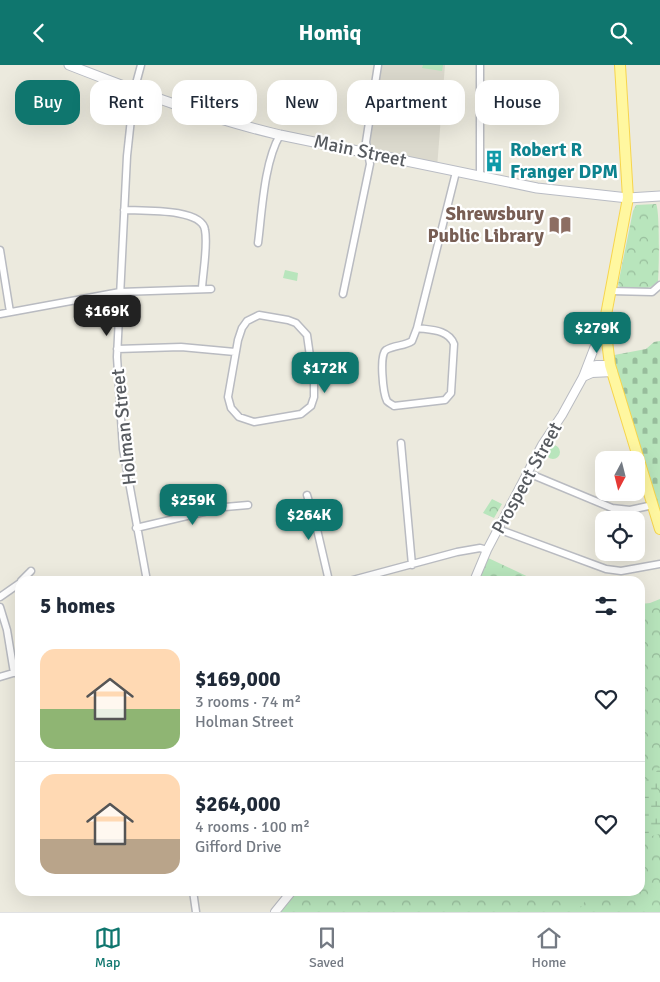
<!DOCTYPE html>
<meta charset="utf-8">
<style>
body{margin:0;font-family:Signika,sans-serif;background:#f2f2f3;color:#1f2937;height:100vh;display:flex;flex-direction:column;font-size:19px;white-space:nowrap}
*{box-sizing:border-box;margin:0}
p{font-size:16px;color:#747a83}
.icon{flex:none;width:28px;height:28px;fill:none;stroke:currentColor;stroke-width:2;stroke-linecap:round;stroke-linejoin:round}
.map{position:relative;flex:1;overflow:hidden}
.sheet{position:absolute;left:15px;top:511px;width:630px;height:320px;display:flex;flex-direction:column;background:#fff;border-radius:15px;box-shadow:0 5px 20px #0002}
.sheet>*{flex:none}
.hud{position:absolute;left:15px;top:15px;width:630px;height:45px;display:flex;gap:10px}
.needle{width:32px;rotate:187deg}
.controls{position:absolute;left:595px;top:386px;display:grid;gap:10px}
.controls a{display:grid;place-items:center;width:50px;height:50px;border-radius:10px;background:#fff;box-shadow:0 5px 20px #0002;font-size:25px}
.price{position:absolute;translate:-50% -42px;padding:0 11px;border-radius:10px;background:#0f766e;color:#fff;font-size:16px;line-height:32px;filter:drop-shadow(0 1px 2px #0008)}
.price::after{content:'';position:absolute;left:50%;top:30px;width:15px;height:11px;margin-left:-8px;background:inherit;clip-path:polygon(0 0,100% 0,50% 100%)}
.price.active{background:#222;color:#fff}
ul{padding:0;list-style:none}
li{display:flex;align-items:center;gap:15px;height:125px;padding:0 25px}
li+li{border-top:1px solid #e0e1e3}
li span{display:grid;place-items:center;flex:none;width:140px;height:100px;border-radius:15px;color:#555}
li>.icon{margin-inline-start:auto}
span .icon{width:60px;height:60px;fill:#fffc;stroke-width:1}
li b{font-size:21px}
h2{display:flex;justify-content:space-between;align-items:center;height:60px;padding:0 25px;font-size:21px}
.pill{padding:0 18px;border-radius:15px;background:#fff;box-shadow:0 5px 20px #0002;font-size:18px;line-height:45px}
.pill.active{background:#0f766e;color:#fff}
header{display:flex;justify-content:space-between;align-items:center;height:65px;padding:0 25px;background:#0f766e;color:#fff;font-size:22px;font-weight:800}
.menu{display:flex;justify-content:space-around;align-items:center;height:70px;border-top:1px solid #e0e1e3;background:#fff;font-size:14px;color:#747a83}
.menu a{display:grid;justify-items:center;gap:2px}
.menu .active{color:#0f766e}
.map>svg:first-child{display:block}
.education{fill:#dbd9cd}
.grass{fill:#b8e5bc}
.forest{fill:url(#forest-crowns)}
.wetland{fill:url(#wetland-marsh)}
.cemetery{fill:url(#cemetery-stones)}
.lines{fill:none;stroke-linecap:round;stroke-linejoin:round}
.minor-casing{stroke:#b9bbc1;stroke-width:9}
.tertiary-casing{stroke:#b9bbc1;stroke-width:10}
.secondary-casing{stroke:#b9bcc4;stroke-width:11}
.primary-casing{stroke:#f7d54c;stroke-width:12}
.minor{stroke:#fff;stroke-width:6}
.tertiary{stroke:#fff;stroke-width:8}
.secondary{stroke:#fff;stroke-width:9}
.primary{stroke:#fff7a0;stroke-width:10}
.labels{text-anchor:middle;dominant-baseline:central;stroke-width:4.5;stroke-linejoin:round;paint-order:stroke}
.culture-label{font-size:19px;font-weight:bold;fill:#0d838f;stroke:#fff;text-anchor:start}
.street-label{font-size:19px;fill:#575b60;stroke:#fff}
.education-label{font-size:19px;font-weight:bold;fill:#785e54;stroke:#fff;text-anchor:end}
</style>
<header><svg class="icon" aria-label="back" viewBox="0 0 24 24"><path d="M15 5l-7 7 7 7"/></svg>Homiq<svg class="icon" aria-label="search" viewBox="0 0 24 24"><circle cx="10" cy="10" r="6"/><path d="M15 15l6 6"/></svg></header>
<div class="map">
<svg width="660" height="847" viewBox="0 0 660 847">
<defs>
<pattern id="forest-crowns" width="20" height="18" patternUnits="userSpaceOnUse" patternTransform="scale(1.25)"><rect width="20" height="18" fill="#b8e5bc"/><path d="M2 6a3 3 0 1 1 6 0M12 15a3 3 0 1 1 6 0" fill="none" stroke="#98bd9c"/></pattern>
<pattern id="wetland-marsh" width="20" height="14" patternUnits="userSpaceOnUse" patternTransform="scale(1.25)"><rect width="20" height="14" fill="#b8e5bc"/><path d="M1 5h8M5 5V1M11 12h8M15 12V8" fill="none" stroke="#98bd9c"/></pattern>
<pattern id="cemetery-stones" width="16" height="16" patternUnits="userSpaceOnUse" patternTransform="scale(1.25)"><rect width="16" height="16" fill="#b8e5bc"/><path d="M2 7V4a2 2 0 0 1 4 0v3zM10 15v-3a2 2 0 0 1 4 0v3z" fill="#98bd9c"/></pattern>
</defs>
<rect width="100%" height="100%" fill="#eceade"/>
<path class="education" d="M 378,0 L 445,0 L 437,103 L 369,89 L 366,77 Z"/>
<path class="grass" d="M 423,0 L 443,0 L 442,6 L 422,3 Z
M 285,205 L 298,208 L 297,216 L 283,213 Z
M546 387a7 7 0 1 1 14 0a7 7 0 1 1-14 0Z"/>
<path class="forest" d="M 656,139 C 660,145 659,206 658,216 C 649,227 633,225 621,223 L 618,220 L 633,146 L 636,140 Z
M 492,434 L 502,439 L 494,453 L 483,448 Z
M 484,491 L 537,516 L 474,516 Z
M 660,534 L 660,847 L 275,847 L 292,826 L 640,826 L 640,539 L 650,538 Z"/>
<path class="wetland" d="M 660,702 L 660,720 L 654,732 L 660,741 L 660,769 L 640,774 L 640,720 L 652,712 Z
M 579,826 L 592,826 L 581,842 L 573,847 Z"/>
<path class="cemetery" d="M 660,276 L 660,464 L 609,291 L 646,284 L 654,277 Z"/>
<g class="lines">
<g class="minor-casing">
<path id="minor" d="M 141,0 L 134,26 L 127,91 L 117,292 L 123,384 L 147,516
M 480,0 L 480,111
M 124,145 C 142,146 202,143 205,165 C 208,180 203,207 202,223
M 258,178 C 262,147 264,97 280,70
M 0,185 L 10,247
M 611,226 L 652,227 L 660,220
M 343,229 L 370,99 L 366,77 L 378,0
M 0,249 L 120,227 L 211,224
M 259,250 L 288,255 L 296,258 L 307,270 L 314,319 L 314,332 L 311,341 L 301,349 L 254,357 L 239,352 L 231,343 L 228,332 L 238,275 L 242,263 L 247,256 Z
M 417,263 C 430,265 448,264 454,279 L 451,328 L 445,335 L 394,341 C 391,339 389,338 387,336 C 383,328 379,290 386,285 C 394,280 405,281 412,276 Z
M 417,263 L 456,107
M 117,284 L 181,282 L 235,287
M 401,378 L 412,500
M 528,408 L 612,443 L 630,445 L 653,440
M 307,430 L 316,460 L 329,516
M 136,463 L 225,442 L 248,440
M 498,464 L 606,504 L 621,506 L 660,499
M 21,516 L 31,506
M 349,516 L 457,487 L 480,483 L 487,485
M 0,532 L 20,518
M 0,542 L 7,565 L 14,608
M 0,612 L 20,606
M 193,826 L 196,847"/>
</g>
<g class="tertiary-casing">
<path id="tertiary" d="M 587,302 L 597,300 L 610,300
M 583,312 L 592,308 L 613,307
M 474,516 L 487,485 L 542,380 L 562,350 L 583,312 L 605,255
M 275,847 L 292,826"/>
</g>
<g class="secondary-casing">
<path id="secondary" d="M 69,0 C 138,27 208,53 280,70 L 537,123 L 628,133 L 660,131"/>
</g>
<g class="primary-casing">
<path id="primary" d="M 620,0 L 628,133 L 606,250 L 607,276 L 610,300 L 660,464"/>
</g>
<use href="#minor" class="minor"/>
<use href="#tertiary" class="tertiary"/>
<use href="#secondary" class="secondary"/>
<use href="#primary" class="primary"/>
</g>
<defs>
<g id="building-bare" transform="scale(1.725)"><path d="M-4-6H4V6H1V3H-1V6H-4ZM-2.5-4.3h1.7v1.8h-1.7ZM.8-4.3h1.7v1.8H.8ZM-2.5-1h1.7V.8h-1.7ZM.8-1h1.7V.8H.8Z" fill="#0f9aa8" stroke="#fff" stroke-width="2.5" paint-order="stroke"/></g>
<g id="library-bare" transform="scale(1.725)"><path d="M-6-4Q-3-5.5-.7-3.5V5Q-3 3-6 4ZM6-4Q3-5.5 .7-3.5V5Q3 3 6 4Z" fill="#8d6e63" stroke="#fff" stroke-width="2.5" paint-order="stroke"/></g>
</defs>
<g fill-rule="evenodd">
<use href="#building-bare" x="494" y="96"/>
<use href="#library-bare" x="560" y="160"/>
</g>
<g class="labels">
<g class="culture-label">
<text x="510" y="85">Robert R<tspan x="510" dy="22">Franger DPM</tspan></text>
</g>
<g class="street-label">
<text transform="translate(360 86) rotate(12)">Main Street</text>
<text transform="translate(124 362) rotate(-96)">Holman Street</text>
<text transform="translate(527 413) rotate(-61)">Prospect Street</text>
</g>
<g class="education-label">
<text x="544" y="149">Shrewsbury<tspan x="544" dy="22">Public Library</tspan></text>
</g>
</g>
</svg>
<div class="controls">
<a><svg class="needle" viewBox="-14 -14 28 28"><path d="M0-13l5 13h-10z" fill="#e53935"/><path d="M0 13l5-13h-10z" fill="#747a83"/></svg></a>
<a><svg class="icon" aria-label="locate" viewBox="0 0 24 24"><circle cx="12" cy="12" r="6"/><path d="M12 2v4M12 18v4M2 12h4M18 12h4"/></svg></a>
</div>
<b class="price active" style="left:107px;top:272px">$169K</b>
<b class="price" style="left:597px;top:289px">$279K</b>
<b class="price" style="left:325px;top:329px">$172K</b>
<b class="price" style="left:193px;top:461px">$259K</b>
<b class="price" style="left:309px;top:476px">$264K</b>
<div class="hud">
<a class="pill active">Buy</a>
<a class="pill">Rent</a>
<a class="pill">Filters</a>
<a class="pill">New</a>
<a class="pill">Apartment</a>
<a class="pill">House</a>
</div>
<section class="sheet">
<h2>5 homes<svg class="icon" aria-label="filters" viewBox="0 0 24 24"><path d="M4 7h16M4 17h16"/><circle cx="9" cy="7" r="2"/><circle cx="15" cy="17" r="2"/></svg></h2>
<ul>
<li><span style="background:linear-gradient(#ffd9b3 60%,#8fb573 0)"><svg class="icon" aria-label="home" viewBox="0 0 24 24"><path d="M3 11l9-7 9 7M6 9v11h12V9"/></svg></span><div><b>$169,000</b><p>3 rooms · 74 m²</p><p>Holman Street</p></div><svg class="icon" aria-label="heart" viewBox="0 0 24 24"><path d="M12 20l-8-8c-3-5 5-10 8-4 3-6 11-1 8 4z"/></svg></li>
<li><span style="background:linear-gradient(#ffd9b3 65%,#b9a48a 0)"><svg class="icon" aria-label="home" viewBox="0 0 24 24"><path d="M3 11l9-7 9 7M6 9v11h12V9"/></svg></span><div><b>$264,000</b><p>4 rooms · 100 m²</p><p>Gifford Drive</p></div><svg class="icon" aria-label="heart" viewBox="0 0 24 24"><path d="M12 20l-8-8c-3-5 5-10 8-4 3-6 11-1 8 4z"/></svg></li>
</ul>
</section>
</div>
<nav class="menu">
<a class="active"><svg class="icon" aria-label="map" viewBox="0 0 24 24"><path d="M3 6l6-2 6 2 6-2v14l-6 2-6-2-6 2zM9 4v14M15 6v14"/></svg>Map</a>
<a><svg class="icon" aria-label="saved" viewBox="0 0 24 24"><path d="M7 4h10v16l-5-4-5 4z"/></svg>Saved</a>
<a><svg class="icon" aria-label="home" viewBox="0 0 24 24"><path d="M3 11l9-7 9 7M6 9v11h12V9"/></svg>Home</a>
</nav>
